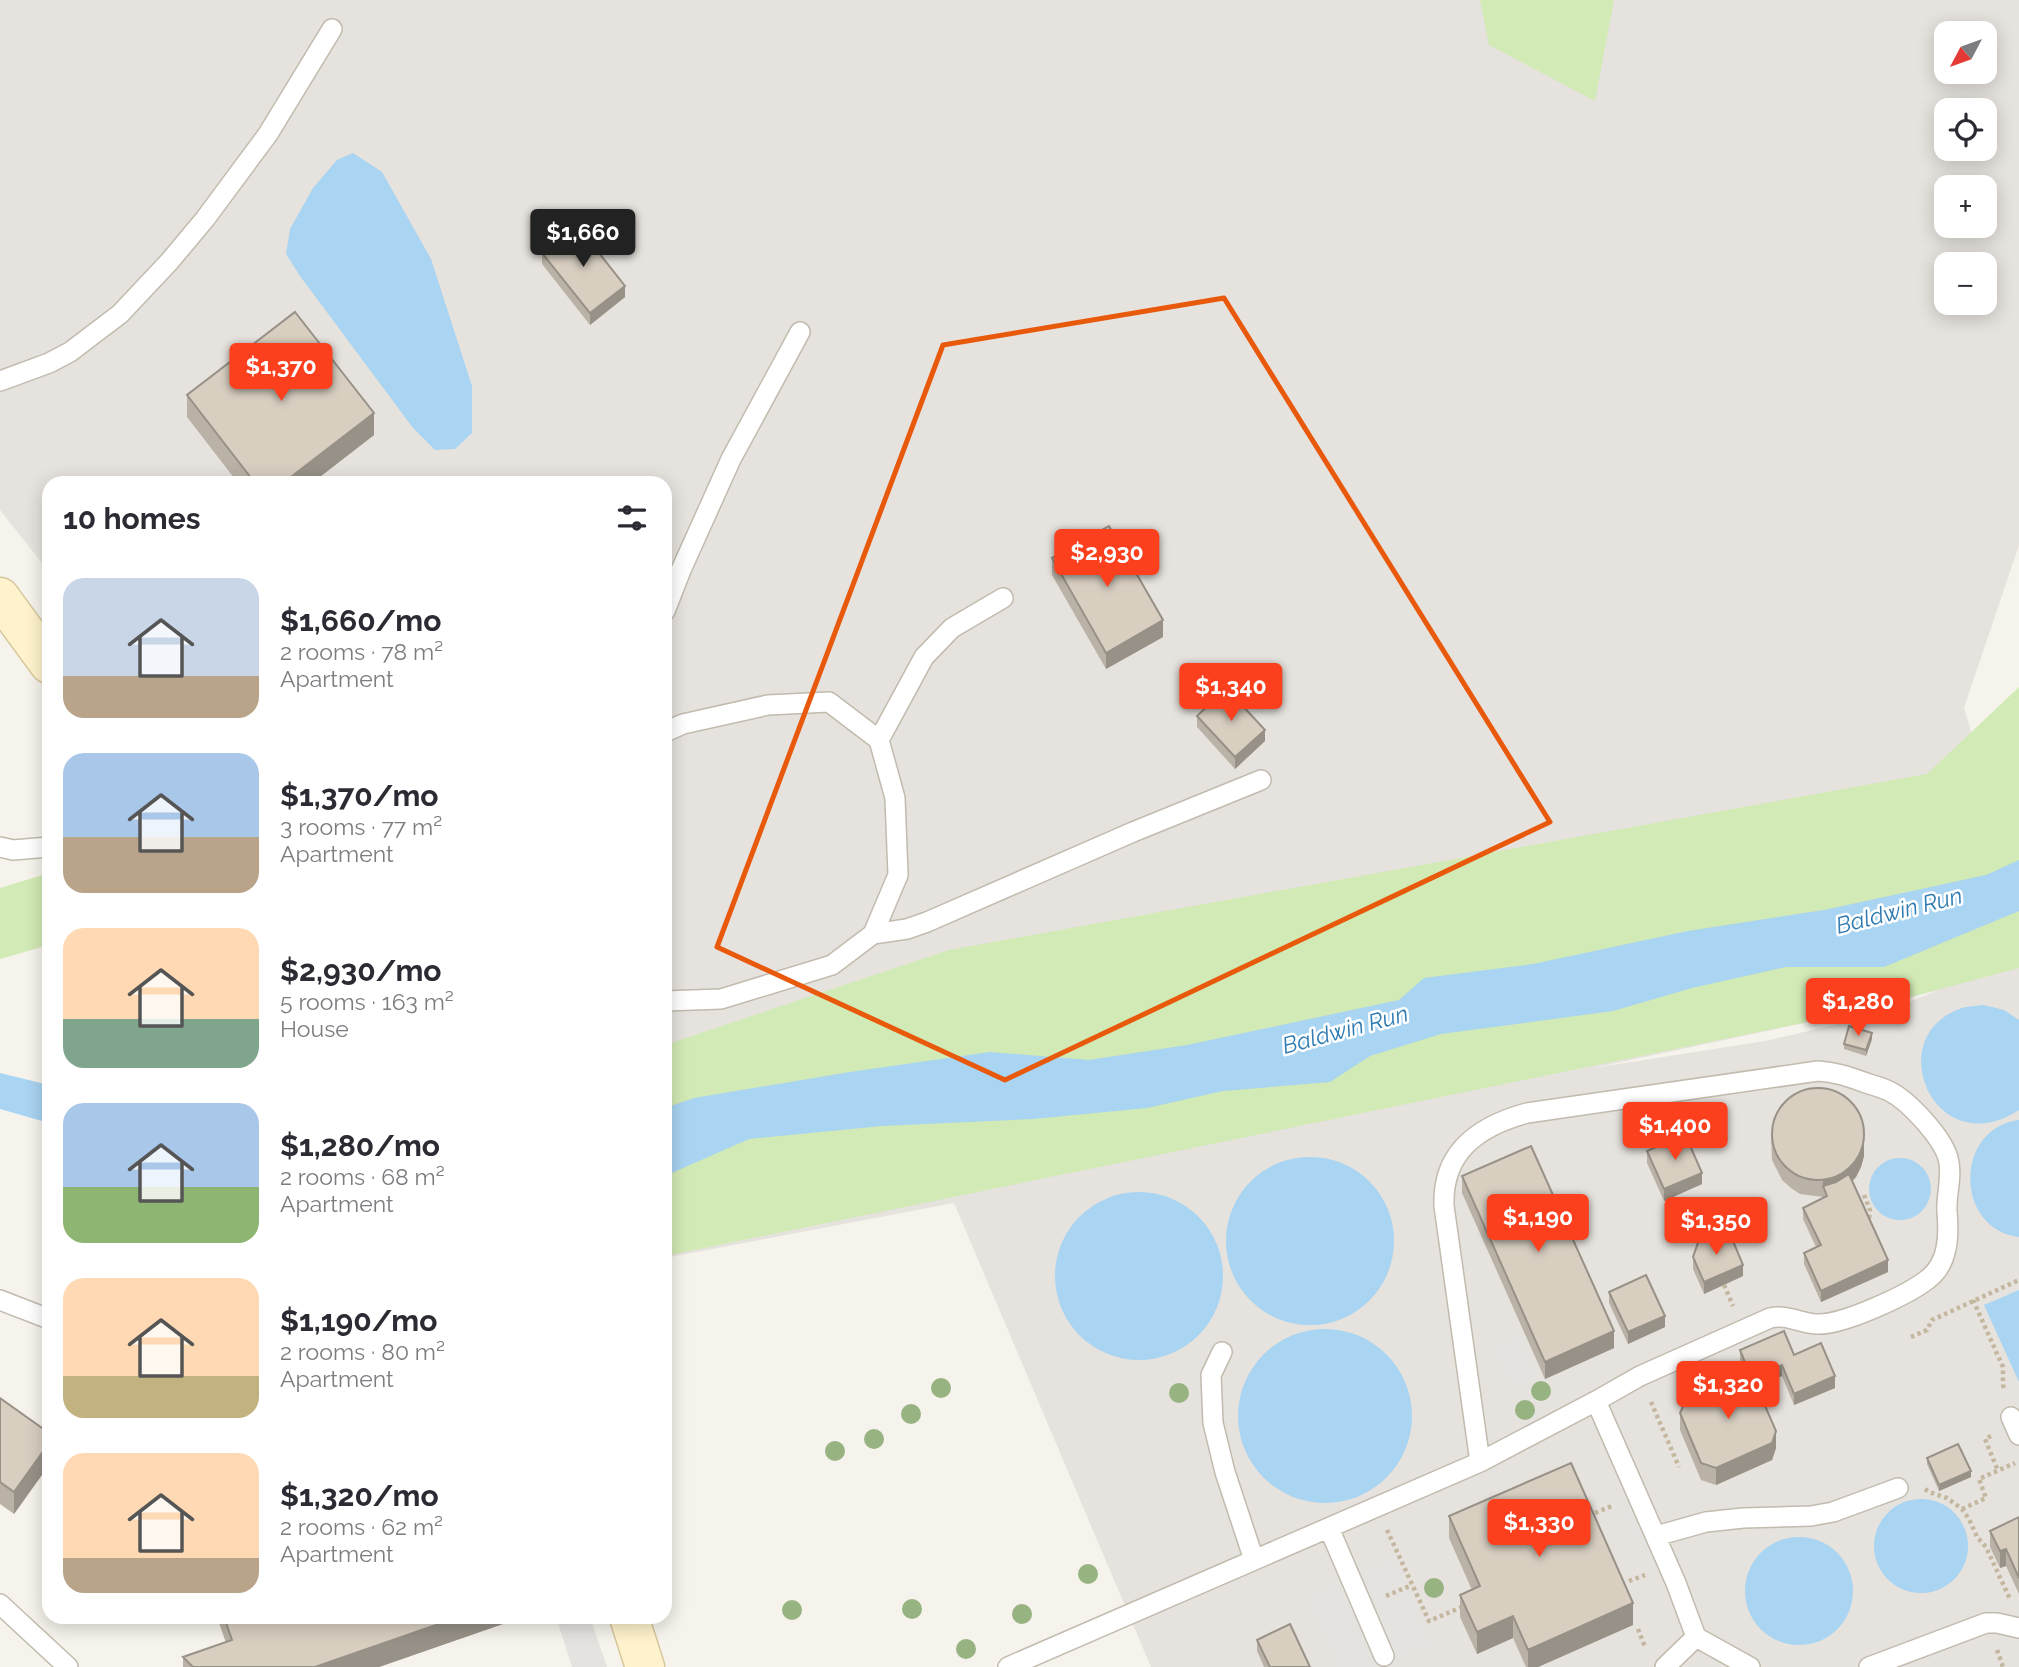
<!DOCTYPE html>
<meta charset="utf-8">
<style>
body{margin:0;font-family:Raleway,sans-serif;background:#f2f2f3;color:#2b2b33;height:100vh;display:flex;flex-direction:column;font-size:26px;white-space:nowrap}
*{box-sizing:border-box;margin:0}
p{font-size:23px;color:#7c7c81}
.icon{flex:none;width:38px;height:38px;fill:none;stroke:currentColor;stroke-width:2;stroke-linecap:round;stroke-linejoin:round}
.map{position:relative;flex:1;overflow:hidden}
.drawer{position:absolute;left:42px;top:476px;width:630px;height:1148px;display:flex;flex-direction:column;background:#fff;border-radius:21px;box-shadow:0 4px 18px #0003}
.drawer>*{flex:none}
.needle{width:46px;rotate:229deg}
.controls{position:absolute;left:1934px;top:21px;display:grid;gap:14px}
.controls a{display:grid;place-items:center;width:63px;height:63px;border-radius:14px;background:#fff;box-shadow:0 4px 18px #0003;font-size:35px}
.price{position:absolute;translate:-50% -60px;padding:0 16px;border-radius:7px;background:#fc3f1d;color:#fff;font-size:23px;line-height:46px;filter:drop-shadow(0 2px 4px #0008)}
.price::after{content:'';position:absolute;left:50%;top:42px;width:21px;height:16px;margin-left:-10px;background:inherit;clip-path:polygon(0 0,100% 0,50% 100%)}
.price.current{background:#222;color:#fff}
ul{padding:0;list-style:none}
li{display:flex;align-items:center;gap:21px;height:175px;padding:0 21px}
li span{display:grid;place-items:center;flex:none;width:196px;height:140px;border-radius:21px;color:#555}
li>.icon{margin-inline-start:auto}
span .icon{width:84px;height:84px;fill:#fffc;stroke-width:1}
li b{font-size:30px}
h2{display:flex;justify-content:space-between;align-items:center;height:84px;padding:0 21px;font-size:30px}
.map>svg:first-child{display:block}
.industrial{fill:#e6e2dd;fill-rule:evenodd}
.green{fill:#d2eab5}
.parking{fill:#e5e3e0}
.water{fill:#a9d4f2}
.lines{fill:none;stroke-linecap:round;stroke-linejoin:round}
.lane-casing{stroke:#c2bbae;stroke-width:22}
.secondary-casing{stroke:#d6c79b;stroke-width:41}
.path{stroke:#c4b79f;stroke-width:4.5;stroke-dasharray:3.5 3.5;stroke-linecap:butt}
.lane{stroke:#fff;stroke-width:19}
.secondary{stroke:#fff3cd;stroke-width:38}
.tree{fill:#97b381}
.wall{fill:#bab2a6}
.shaded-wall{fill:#979187}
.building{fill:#d8cfc1;stroke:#979187;stroke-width:2}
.marked{fill:none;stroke:#e8590c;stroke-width:5;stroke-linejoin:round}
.labels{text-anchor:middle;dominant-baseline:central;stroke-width:5;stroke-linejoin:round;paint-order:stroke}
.water-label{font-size:23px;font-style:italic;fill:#2e7ab2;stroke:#fff}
</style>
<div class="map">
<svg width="2019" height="1667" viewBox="0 0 2019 1667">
<rect width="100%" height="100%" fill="#f6f3ec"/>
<path class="industrial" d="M 0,0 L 2019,0 L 2019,545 L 1964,708 L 2019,891 L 2019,1667 L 1151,1667 L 954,1203 L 665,1258 L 665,483 L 49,483 L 49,572 L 0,510 ZM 1946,33 L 1984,33 L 1984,72 L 1946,72 ZM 1946,110 L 1984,110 L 1984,149 L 1946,149 ZM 1946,187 L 1984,187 L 1984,226 L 1946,226 ZM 1946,264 L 1984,264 L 1984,303 L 1946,303 ZM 1938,990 L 1881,1014 L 1765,1041 L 1593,1068 L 1851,1013 Z"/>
<path class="green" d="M 1480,0 L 1614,0 L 1595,101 L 1489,45 Z
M 2019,687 L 2019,968 L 1851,1013 L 665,1256 L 665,1045 L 949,950 L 1927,774 Z
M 49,873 L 49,945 L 0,959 L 0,888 Z"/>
<path class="parking" d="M 1520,1333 L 1541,1378 L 1512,1392 L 1490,1347 Z
M 1635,1501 L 1661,1561 L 1646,1568 L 1620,1508 Z
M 1395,1555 L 1434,1646 L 1385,1667 L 1335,1667 L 1303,1594 Z
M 556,1617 L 590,1617 L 607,1667 L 572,1667 Z"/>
<path class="water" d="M 353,153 L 382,172 L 431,259 L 472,386 L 472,433 L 455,449 L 435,450 L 413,428 L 300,276 L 286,254 L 290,229 L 313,188 L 337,160 Z
M 2019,860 L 2019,911 L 1884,967 L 1786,967 L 1692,988 L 1613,1011 L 1441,1034 L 1370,1056 L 1330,1082 L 1223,1091 L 1147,1108 L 1033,1119 L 882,1126 L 749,1139 L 665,1176 L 665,1108 L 694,1098 L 850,1072 L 990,1052 L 1089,1060 L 1187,1045 L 1399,1000 L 1424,978 L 1533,964 L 1688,931 L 1824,910 L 1986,875 Z
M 1984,1005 L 2004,1010 L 2019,1020 L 2019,1110 C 1935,1165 1879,1036 1962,1008 C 1969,1006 1977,1006 1984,1005 Z
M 0,1073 L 49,1085 L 49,1123 L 0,1109 Z
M 2019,1120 L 2019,1237 C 1954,1229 1954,1128 2019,1120 Z
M1226 1241a84 84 0 1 1 168 0a84 84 0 1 1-168 0Z
M1869 1189a31 31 0 1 1 62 0a31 31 0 1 1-62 0Z
M1055 1276a84 84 0 1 1 168 0a84 84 0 1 1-168 0Z
M 2019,1290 L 2019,1382 L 1984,1305 Z
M1238 1416a87 87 0 1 1 174 0a87 87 0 1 1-174 0Z
M1874 1546a47 47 0 1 1 94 0a47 47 0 1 1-94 0Z
M1745 1591a54 54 0 1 1 108 0a54 54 0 1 1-108 0Z"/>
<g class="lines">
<g class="lane-casing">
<path id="lane" d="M 0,381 L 49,363 L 70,352 L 120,314 L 169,262 L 205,219 L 268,134 L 332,29
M 665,611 L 681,570 L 731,459 L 800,332
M 665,732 L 683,724 L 768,705 L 829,702 L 879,740 L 895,798 L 898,875 L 873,934 L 832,965 L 721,999 L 665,1001
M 879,740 L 924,657 L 952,628 L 1003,598
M 0,847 L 13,850 L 49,847
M 873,934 L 907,929 L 927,922 L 1133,832 L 1261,780
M 0,1300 L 49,1319
M 1222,1352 L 1211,1375 L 1213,1423 L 1225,1472 L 1254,1560
M 1596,1401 L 1676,1583 L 1696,1637 L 1750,1667
M 2011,1417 L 2019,1435
M 1329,1528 L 1384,1656
M 1656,1536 L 1706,1522 L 1743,1518 L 1811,1516 L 1833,1512 L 1898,1488
M 0,1604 L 68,1667
M 1008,1667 L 1480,1462 L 1596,1401 L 1640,1376 L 1770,1318 C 1787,1314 1799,1323 1816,1324 C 1841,1326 1908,1295 1928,1279 C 1949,1263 1949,1235 1947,1211 C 1946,1193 1953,1176 1948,1158 C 1942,1137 1909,1101 1889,1091 C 1883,1088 1876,1086 1869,1084 C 1852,1078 1837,1072 1818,1071 L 1527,1113 C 1479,1126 1442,1151 1444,1206 L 1480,1462
M 1665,1667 L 1696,1637
M 1869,1667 L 1986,1623 L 1997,1623 L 2019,1628"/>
</g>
<g class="secondary-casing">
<path id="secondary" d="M 0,597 L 49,664
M 629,1617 L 645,1667"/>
</g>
<path class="path" d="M 1864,1195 L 1870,1210 L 1869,1220 L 1870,1224
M 1724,1285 L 1733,1306
M 1973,1300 L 2003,1367 L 2003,1385 L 2005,1390
M 1911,1337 L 1927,1330 L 1932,1320 L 2019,1280
M 1651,1402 L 1679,1467
M 1991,1436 L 1985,1439 L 1998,1471
M 1925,1489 L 1929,1492 L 1947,1498 L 1962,1509 L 1969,1519 L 1977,1537 L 1986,1547 L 2010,1599
M 1962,1509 L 1986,1498 L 1979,1479 L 2015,1463
M 1595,1513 L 1614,1505
M 1387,1530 L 1429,1621 L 1464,1606
M 1629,1581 L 1645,1575
M 1386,1596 L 1412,1585
M 1638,1629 L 1645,1647
M 1997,1650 L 2003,1667"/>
<use href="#lane" class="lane"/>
<use href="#secondary" class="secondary"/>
</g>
<g class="tree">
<circle cx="941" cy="1388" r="10"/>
<circle cx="1541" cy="1391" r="10"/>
<circle cx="1179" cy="1393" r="10"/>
<circle cx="1525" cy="1410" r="10"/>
<circle cx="911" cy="1414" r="10"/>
<circle cx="874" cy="1439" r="10"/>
<circle cx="835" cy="1451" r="10"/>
<circle cx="1088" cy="1574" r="10"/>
<circle cx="1434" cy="1588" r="10"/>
<circle cx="912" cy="1609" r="10"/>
<circle cx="792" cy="1610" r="10"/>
<circle cx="1022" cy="1614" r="10"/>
<circle cx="966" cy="1649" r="10"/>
</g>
<path class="wall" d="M 542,253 L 625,297 L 590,325 L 542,264 Z
M 187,395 L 374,435 L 312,483 L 238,483 L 187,417 Z
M 1052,558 L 1163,637 L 1106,669 L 1052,575 Z
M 1197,716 L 1265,741 L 1235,769 L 1197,727 Z
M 1872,1039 L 1866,1056 L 1844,1049 L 1844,1044 Z
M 1771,1132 L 1864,1156 L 1861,1167 L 1856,1177 L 1852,1182 L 1888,1272 L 1821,1302 L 1804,1264 L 1804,1253 L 1816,1247 L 1803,1219 L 1803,1208 L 1823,1198 L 1823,1197 L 1800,1194 L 1791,1188 L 1782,1180 L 1772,1160 Z
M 1647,1151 L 1702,1184 L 1664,1201 L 1647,1163 Z
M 1462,1176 L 1614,1348 L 1545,1379 L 1462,1193 Z
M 1693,1257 L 1743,1276 L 1704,1294 L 1693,1269 Z
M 1609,1292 L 1665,1327 L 1628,1344 L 1609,1303 Z
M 1740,1350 L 1794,1355 L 1835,1388 L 1794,1405 L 1782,1376 L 1757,1387 L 1776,1448 L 1772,1460 L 1716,1485 L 1701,1480 L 1680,1430 L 1680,1413 L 1746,1377 L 1740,1361 Z
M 0,1398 L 49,1433 L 49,1465 L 14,1514 L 0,1504 Z
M 1927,1458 L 1971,1477 L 1939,1491 L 1927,1464 Z
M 1449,1516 L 1633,1625 L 1538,1667 L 1526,1667 L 1513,1638 L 1477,1654 L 1460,1617 L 1460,1595 L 1472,1590 L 1449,1538 Z
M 2019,1517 L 2019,1594 L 2006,1566 L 2000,1568 L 1990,1547 L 1990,1531 Z
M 217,1617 L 523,1617 L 379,1667 L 183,1667 L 183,1657 L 226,1643 Z
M 1257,1640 L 1310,1667 L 1264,1667 L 1257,1651 Z"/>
<path class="shaded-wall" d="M 625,286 L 625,297 L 590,325 L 590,313 Z
M 374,413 L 374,435 L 312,483 L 283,483 Z
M 1163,620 L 1163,637 L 1106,669 L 1106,653 Z
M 1265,730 L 1265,741 L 1235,769 L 1235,757 Z
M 1872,1033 L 1872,1039 L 1866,1056 L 1866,1050 Z
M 1864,1139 L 1864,1156 L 1861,1167 L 1856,1177 L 1843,1190 L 1823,1186 L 1823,1197 L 1823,1180 Z
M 1702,1173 L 1702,1184 L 1664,1201 L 1664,1189 Z
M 1888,1260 L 1888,1272 L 1821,1302 L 1821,1291 Z
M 1743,1265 L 1743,1276 L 1704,1294 L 1704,1282 Z
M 1665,1316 L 1665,1327 L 1628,1344 L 1628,1332 Z
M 1614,1331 L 1614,1348 L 1545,1379 L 1545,1362 Z
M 1782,1365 L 1782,1376 L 1751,1389 L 1751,1377 Z
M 1835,1376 L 1835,1388 L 1794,1405 L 1794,1394 Z
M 1776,1431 L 1776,1448 L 1772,1460 L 1716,1485 L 1716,1468 Z
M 49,1443 L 49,1465 L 14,1514 L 14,1492 Z
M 1971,1471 L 1971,1477 L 1939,1491 L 1939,1485 Z
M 2006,1549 L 2006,1566 L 2000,1568 L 2000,1551 Z
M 1633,1603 L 1633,1625 L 1538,1667 L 1528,1667 L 1528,1650 Z
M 1513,1616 L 1513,1638 L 1477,1654 L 1477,1632 Z
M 459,1617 L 523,1617 L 379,1667 L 315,1667 Z"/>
<path class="building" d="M 577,225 L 625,286 L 590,313 L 542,253 Z
M 295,312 L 374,413 L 283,483 L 255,483 L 187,395 Z
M 1109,526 L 1163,620 L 1106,653 L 1052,558 Z
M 1226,688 L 1265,730 L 1235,757 L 1197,716 Z
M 1849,1026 L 1872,1033 L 1866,1050 L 1844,1044 Z
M1772 1134a46 46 0 1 1 92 0a46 46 0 1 1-92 0Z
M 1685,1134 L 1702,1173 L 1664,1189 L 1647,1151 Z
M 1531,1146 L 1614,1331 L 1545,1362 L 1462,1176 Z
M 1849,1174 L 1888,1260 L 1821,1291 L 1804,1253 L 1821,1245 L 1803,1208 L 1827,1196 L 1823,1186 L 1836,1182 Z
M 1714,1233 L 1733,1241 L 1743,1265 L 1704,1282 L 1693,1257 L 1699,1240 Z
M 1646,1275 L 1665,1316 L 1628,1332 L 1609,1292 Z
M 1784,1331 L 1794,1355 L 1821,1343 L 1835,1376 L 1794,1394 L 1782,1365 L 1751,1377 L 1740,1350 Z
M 1737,1374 L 1753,1378 L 1776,1431 L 1772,1443 L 1716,1468 L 1701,1463 L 1680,1413 L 1687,1398 Z
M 0,1398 L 49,1433 L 49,1443 L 14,1492 L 0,1482 Z
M 1958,1444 L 1971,1471 L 1939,1485 L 1927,1458 Z
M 1571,1463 L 1633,1603 L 1528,1650 L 1513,1616 L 1477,1632 L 1460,1595 L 1480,1586 L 1449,1516 Z
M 2019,1517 L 2019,1578 L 2006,1549 L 2000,1551 L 1990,1531 Z
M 224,1617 L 459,1617 L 315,1667 L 193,1667 L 183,1657 L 232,1640 Z
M 1290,1624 L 1310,1667 L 1270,1667 L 1257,1640 Z"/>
<path class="marked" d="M 1224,298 L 1550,822 L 1005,1080 L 717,947 L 943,345 Z"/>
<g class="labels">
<g class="water-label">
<text transform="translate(1899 910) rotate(-14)">Baldwin Run</text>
<text transform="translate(1345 1029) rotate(-15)">Baldwin Run</text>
</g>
</g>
</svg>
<div class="controls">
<a><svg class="needle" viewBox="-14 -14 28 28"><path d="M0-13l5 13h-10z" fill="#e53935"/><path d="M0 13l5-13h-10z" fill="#7c7c81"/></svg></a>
<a><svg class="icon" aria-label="locate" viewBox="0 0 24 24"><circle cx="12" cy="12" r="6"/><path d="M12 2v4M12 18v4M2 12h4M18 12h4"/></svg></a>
<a>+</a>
<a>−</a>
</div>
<b class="price current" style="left:583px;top:269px">$1,660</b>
<b class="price" style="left:281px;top:403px">$1,370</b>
<b class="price" style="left:1107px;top:589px">$2,930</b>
<b class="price" style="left:1231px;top:723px">$1,340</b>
<b class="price" style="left:1858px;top:1038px">$1,280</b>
<b class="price" style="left:1675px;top:1162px">$1,400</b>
<b class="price" style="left:1538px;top:1254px">$1,190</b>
<b class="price" style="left:1716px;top:1257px">$1,350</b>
<b class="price" style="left:1728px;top:1421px">$1,320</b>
<b class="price" style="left:1539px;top:1559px">$1,330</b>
<section class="drawer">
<h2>10 homes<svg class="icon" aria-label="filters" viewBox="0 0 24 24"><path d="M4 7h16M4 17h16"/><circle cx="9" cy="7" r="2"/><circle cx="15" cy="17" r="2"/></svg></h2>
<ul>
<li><span style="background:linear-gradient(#c9d6e8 70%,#b9a48a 0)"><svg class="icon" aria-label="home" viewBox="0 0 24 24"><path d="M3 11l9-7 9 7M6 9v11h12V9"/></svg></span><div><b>$1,660/mo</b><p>2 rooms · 78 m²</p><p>Apartment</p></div></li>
<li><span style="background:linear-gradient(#a9c7e8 60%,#b9a48a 0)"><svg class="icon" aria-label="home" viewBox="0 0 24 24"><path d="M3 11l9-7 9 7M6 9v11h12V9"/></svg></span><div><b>$1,370/mo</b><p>3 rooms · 77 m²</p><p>Apartment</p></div></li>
<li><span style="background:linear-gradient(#ffd9b3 65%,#7fa58c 0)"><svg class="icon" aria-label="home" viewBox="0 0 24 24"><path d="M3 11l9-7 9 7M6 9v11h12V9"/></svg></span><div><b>$2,930/mo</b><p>5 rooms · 163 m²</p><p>House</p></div></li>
<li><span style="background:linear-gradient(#a9c7e8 60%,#8fb573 0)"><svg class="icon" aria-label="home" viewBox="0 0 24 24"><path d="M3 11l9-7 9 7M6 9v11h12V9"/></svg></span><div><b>$1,280/mo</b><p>2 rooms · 68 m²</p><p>Apartment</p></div></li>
<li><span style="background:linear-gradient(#ffd9b3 70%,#c2b280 0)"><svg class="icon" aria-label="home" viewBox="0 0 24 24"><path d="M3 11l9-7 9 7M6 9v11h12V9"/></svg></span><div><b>$1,190/mo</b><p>2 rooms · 80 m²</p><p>Apartment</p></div></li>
<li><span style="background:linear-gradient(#ffd9b3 75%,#b9a48a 0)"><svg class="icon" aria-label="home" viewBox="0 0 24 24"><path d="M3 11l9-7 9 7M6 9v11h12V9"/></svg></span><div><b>$1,320/mo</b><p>2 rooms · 62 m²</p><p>Apartment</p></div></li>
</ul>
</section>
</div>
